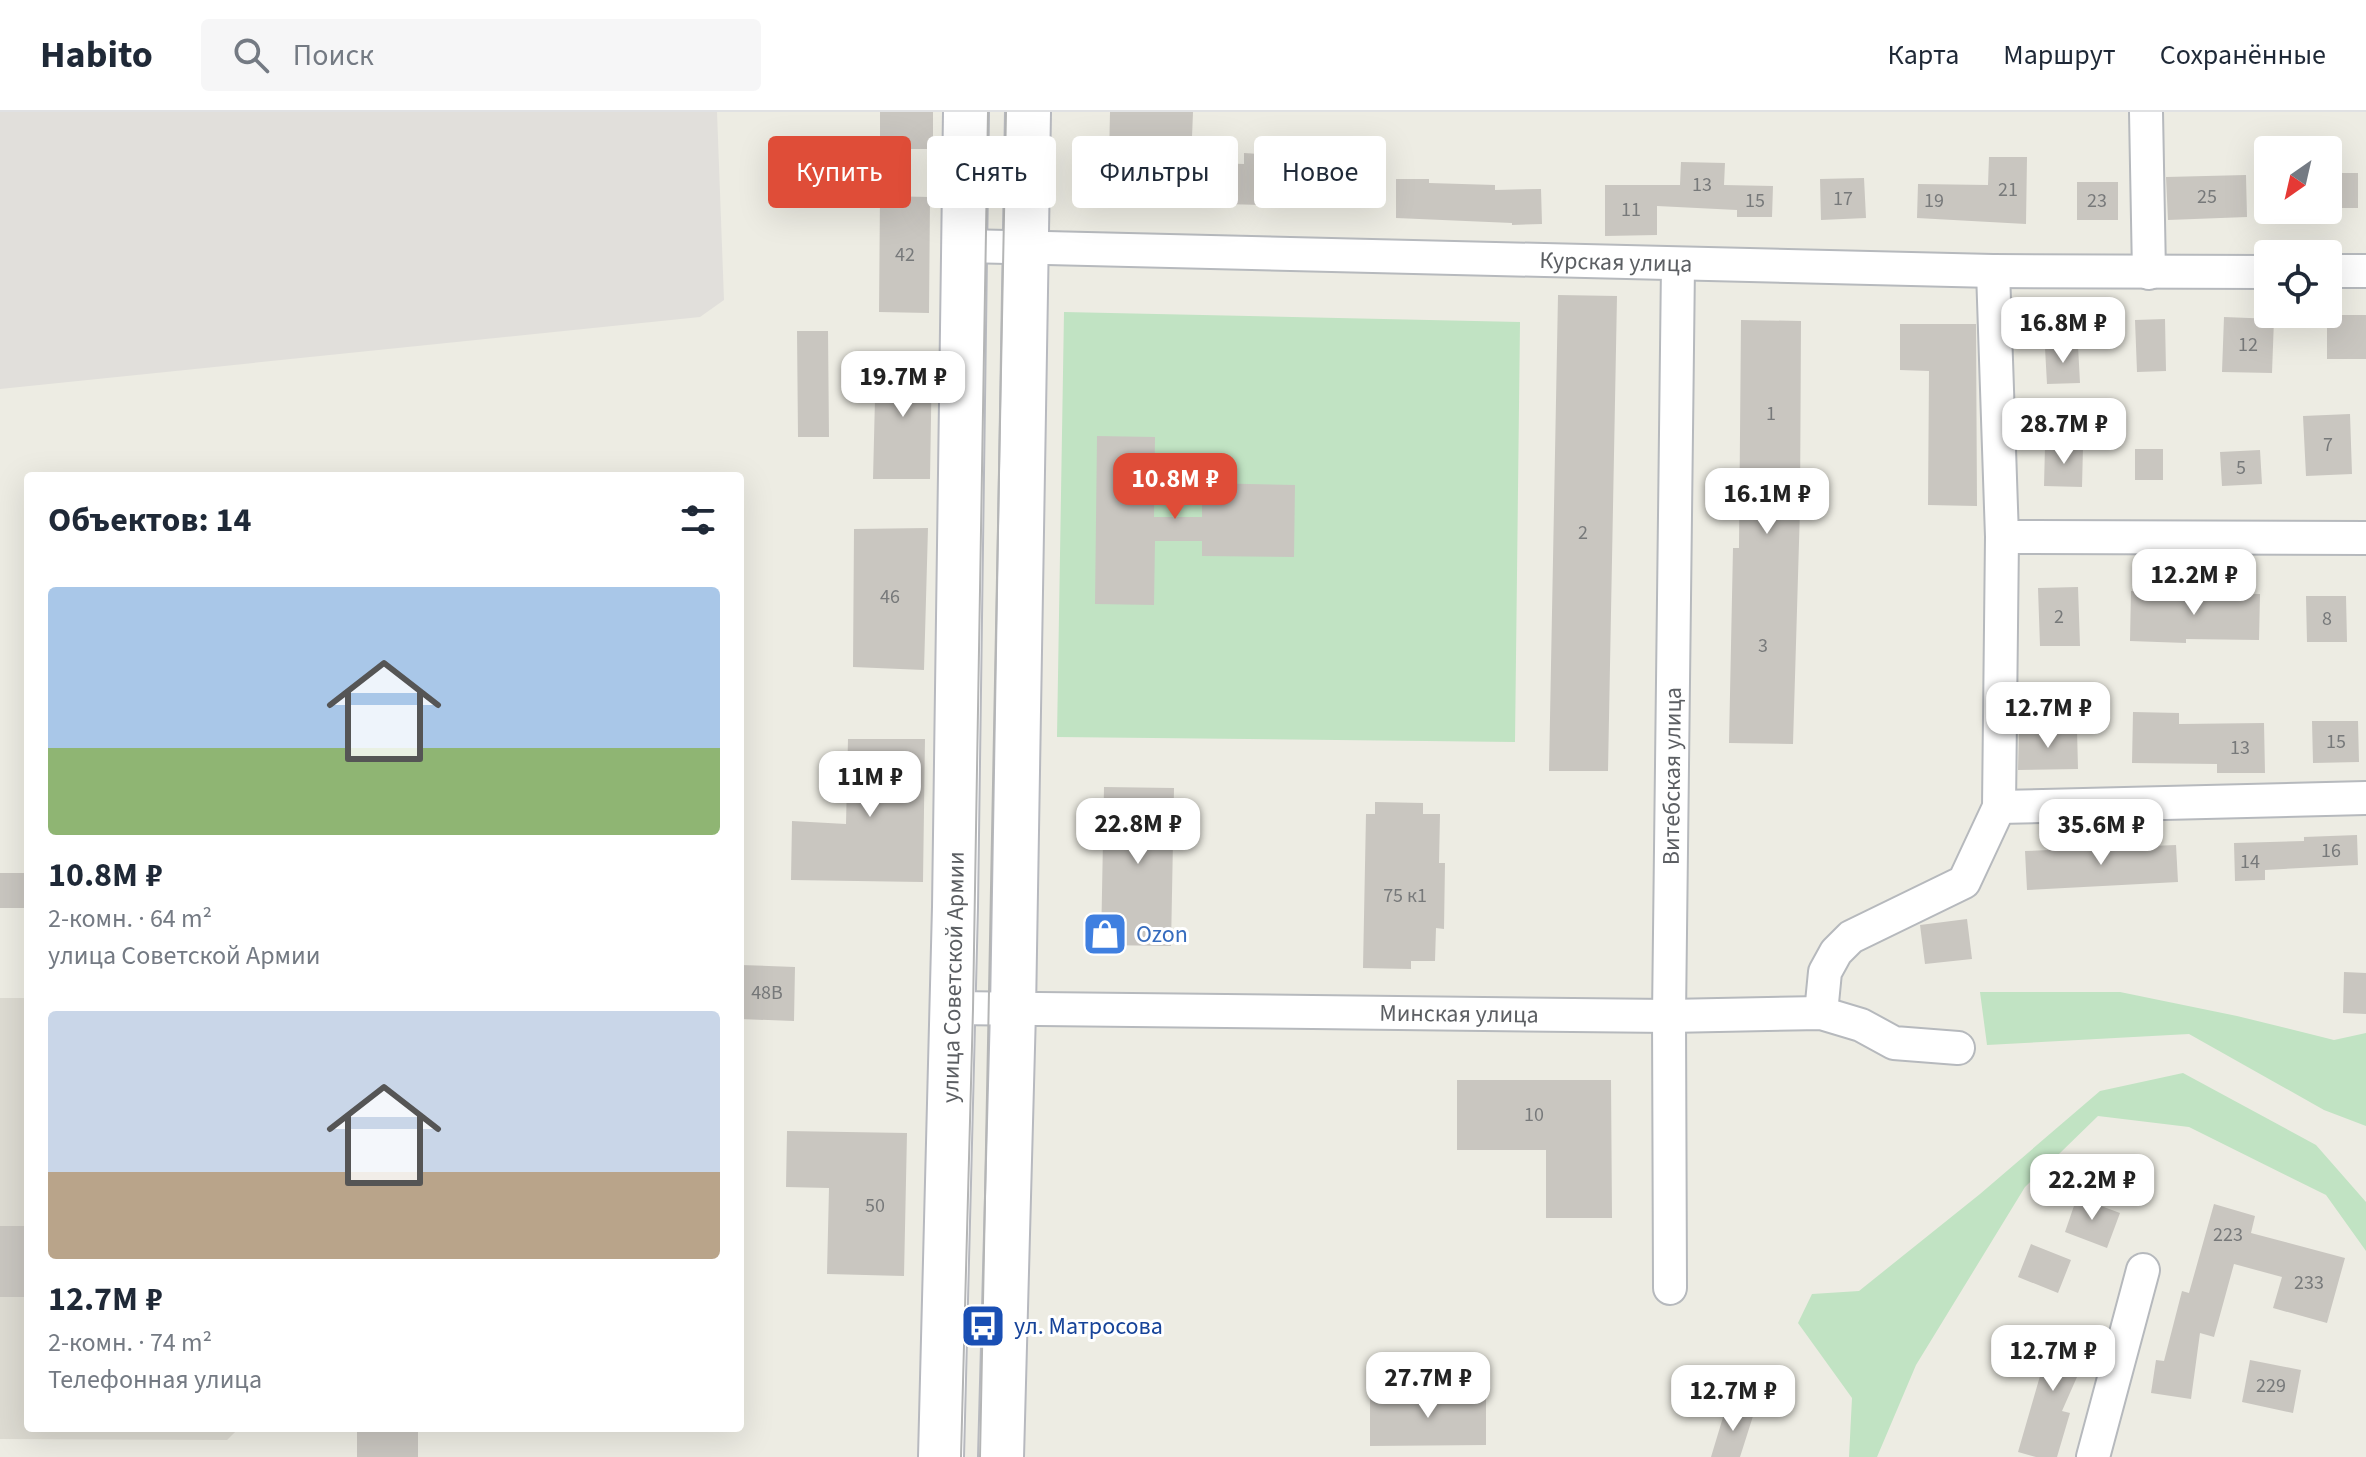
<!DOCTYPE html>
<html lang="ru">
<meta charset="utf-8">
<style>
body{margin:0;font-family:"Source Sans 3",sans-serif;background:#f6f6f7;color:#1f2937;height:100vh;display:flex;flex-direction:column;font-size:30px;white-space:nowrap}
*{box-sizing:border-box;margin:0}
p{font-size:26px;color:#747a83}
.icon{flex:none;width:44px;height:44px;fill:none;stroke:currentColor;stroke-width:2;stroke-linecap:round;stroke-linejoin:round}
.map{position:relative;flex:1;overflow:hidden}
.details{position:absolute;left:24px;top:360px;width:720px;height:960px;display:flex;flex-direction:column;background:#fff;border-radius:8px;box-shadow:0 8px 32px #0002}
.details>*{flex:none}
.hud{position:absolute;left:768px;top:24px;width:760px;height:72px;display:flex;gap:16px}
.needle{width:52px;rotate:214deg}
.controls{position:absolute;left:2254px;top:24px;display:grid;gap:16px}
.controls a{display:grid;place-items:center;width:88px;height:88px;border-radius:8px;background:#fff;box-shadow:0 8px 32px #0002;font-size:40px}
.price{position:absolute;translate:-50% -68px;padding:0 18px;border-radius:16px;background:#fff;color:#222;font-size:26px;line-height:52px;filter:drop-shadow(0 2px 4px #0008)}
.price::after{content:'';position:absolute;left:50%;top:48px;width:24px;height:18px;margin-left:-12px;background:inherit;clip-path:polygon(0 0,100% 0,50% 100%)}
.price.active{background:#df4d38;color:#fff}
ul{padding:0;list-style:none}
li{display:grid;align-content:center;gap:16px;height:424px;padding:0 24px}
li span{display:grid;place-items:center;height:248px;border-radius:8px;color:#555}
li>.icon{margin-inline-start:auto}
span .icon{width:144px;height:144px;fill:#fffc;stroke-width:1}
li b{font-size:34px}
h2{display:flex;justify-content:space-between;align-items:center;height:96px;padding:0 24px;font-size:34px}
.tag{padding:0 28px;border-radius:8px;background:#fff;box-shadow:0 8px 32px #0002;font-size:28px;line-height:72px}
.tag.active{background:#df4d38;color:#fff}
header{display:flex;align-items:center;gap:48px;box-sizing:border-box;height:112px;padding:0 40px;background:#fff;border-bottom:2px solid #e0e1e3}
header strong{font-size:38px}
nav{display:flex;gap:44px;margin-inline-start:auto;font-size:28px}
.search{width:560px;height:72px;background:#f6f6f7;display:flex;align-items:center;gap:20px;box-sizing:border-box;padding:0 28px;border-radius:8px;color:#747a83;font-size:30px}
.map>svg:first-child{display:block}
.industrial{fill:#e1dfdb}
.education{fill:#dddbd2}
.green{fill:#c1e3c3}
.building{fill:#c9c6c0}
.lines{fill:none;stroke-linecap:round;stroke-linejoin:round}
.minor-casing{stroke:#b6b9bd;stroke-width:36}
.secondary-casing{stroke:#b7b9bf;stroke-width:48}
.minor{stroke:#fff;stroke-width:32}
.secondary{stroke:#fff;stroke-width:44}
.tram{stroke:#b4b5b5;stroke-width:2}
.labels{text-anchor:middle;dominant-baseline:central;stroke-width:6;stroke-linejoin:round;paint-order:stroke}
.number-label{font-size:20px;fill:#77797a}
.street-label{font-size:24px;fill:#5c5f63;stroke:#fff}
.shop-label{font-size:24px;fill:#366cbe;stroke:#fff;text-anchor:start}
.transit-label{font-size:24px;fill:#164399;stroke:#fff;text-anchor:start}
</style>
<header>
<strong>Habito</strong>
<div class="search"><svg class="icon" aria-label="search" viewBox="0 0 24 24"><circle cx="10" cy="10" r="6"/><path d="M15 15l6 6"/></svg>Поиск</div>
<nav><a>Карта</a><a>Маршрут</a><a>Сохранённые</a></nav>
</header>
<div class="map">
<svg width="2366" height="1345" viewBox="0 0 2366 1345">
<rect width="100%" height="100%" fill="#edece3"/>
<path class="industrial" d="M 0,0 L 717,0 L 724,188 L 700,205 L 0,277 Z"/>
<path class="education" d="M 0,886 L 28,886 L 28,1316 L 239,1316 L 227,1328 L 0,1327 Z"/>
<path class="green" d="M 1064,200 L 1520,210 L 1515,630 L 1057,625 Z
M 1980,880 L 2120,880 L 2237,904 L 2334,928 L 2366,921 L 2366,1014 L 2324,998 L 2189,922 L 1987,933 Z
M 2183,961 L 2316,1033 L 2366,1090 L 2366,1139 L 2326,1083 L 2189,1015 L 2098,1004 L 2025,1075 L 1916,1253 L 1877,1345 L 1849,1345 L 1852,1286 L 1798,1211 L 1812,1182 L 1859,1179 L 1980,1082 L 2100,979 Z"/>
<path class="building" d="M 880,0 L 933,0 L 933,37 L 880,37 Z
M 1110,0 L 1193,0 L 1191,50 L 1244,52 L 1244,41 L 1259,42 L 1260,33 L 1274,33 L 1274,29 L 1337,31 L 1336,95 L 1108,89 Z
M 1989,45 L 2027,45 L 2026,112 L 1917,106 L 1918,72 L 1988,73 Z
M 1681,50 L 1725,51 L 1724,73 L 1773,74 L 1772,105 L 1737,105 L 1737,98 L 1657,94 L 1657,123 L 1605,124 L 1605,73 L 1680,73 Z
M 2328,61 L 2358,61 L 2358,96 L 2328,96 Z
M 2246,63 L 2247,105 L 2168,108 L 2166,65 Z
M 1864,66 L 1866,106 L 1821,108 L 1820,67 Z
M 1396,67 L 1429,67 L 1429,71 L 1495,73 L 1495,78 L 1541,77 L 1542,112 L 1512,113 L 1512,111 L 1396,106 Z
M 2077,70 L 2118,70 L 2118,108 L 2077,108 Z
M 880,84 L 930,85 L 929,201 L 879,200 Z
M 1558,183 L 1617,184 L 1608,659 L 1549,659 Z
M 2327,203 L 2366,203 L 2366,247 L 2327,247 Z
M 2224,205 L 2274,207 L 2272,261 L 2222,260 Z
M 2165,207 L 2166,259 L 2137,260 L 2135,208 Z
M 1741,208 L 1801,209 L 1800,397 L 1793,632 L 1729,631 L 1733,436 L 1739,436 Z
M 1900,212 L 1976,212 L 1977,394 L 1928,393 L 1929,259 L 1900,258 Z
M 797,219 L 828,219 L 829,325 L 798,325 Z
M 2078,234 L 2080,271 L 2047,272 L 2045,236 Z
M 876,246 L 932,246 L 930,367 L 873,367 Z
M 2350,302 L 2352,362 L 2306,364 L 2303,304 Z
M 1097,324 L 1155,325 L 1154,405 L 1202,405 L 1202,371 L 1295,373 L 1294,445 L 1202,444 L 1202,429 L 1155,429 L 1154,493 L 1095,492 Z
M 2045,334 L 2083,335 L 2082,375 L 2044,374 Z
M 2135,337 L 2163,337 L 2163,368 L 2135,368 Z
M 2260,338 L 2262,372 L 2222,374 L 2220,340 Z
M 928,416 L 924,558 L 853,555 L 854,417 Z
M 2078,475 L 2080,534 L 2040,534 L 2038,476 Z
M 2131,479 L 2260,482 L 2259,528 L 2186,527 L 2186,531 L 2130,529 Z
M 2306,484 L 2346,484 L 2347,530 L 2307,530 Z
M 2133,600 L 2179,601 L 2179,612 L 2264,611 L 2265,661 L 2217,661 L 2217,652 L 2132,651 Z
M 2312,609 L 2358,609 L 2359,650 L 2313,651 Z
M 2077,617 L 2078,657 L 2018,658 L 2019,619 Z
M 848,627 L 925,627 L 923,770 L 791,768 L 792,709 L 846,712 Z
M 1104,675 L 1174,676 L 1171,834 L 1101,833 Z
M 1375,690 L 1423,691 L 1423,702 L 1440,702 L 1439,751 L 1445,751 L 1444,817 L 1436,816 L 1435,849 L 1411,849 L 1411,857 L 1363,856 L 1366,702 L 1375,702 Z
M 2357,723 L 2358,753 L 2265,758 L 2265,768 L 2235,769 L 2234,731 L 2304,729 L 2304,725 Z
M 2176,733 L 2178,770 L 2027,778 L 2025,739 Z
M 0,761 L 28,761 L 28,796 L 0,796 Z
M 1967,807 L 1972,847 L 1925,852 L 1920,813 Z
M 740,853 L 795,855 L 794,909 L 740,907 Z
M 2344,860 L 2366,861 L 2366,902 L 2343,901 Z
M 1457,968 L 1611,968 L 1612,1106 L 1546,1106 L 1546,1038 L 1457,1038 Z
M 787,1019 L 907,1021 L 904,1164 L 827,1162 L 829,1076 L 786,1075 Z
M 2077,1085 L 2120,1101 L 2107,1136 L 2065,1120 Z
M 2214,1092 L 2255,1104 L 2251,1121 L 2345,1146 L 2327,1211 L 2273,1196 L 2282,1165 L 2234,1152 L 2214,1225 L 2200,1221 L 2191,1287 L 2151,1281 L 2156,1248 L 2164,1249 L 2182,1179 L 2189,1181 Z
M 0,1114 L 28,1114 L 28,1185 L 0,1185 Z
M 2031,1132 L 2071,1148 L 2058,1181 L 2018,1165 Z
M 2053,1213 L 2092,1231 L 2062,1299 L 2070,1301 L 2057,1345 L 2036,1345 L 2018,1340 L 2040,1264 L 2032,1261 Z
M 2250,1248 L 2301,1258 L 2293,1301 L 2242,1290 Z
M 1486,1281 L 1486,1333 L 1370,1334 L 1370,1282 Z
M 1727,1292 L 1754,1301 L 1740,1345 L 1711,1345 Z
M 357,1316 L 418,1316 L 418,1345 L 357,1345 Z"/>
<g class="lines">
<g class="minor-casing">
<g id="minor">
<path d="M 2146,0 L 2149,161"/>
<path id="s1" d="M 964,134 L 1993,159 L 2268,160"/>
<path d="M 2328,159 L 2366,159"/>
<path d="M 2002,425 L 2366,426"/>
<path d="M 1999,695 L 2366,686"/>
<path id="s2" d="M 953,896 L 1669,904 L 1821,901 L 1861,913 L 1894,931 L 1958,936"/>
<path d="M 1821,901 L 1825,860 L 1836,840 L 1851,825 L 1964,770 L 1999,695 L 2002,425 L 1993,159"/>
<path id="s3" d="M 1670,1176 L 1669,904 L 1678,153"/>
<path d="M 2093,1345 L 2143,1158"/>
</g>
</g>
<g class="secondary-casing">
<g id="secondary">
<path id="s4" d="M 941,1345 L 955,795 L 966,0"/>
<path d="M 1001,1345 L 1013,899 L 1028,0"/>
</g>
</g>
<use href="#minor" class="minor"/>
<use href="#secondary" class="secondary"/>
<path class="tram" d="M 961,1345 L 973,897 L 988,0
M 980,1345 L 1006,0"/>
</g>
<defs>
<g id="shop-square" transform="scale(2.3)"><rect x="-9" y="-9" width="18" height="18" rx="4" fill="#3f7fe0" stroke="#fff"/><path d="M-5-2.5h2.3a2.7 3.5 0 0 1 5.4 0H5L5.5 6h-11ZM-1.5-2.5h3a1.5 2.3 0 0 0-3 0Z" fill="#fff"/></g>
<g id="bus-square" transform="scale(2.3)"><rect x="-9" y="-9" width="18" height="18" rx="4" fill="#1a4fb4" stroke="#fff"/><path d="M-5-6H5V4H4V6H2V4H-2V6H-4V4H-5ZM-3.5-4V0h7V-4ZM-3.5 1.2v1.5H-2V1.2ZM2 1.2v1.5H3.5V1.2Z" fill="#fff"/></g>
</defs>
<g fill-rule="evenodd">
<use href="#shop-square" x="1105" y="822"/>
<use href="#bus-square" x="983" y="1214"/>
</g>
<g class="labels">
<g class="number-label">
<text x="1702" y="73">13</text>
<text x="2008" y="78">21</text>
<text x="2207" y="85">25</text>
<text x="1843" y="87">17</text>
<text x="1755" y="89">15</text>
<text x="1934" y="89">19</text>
<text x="2097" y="89">23</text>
<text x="1631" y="98">11</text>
<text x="905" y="143">42</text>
<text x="2248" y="233">12</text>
<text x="1771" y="302">1</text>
<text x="2328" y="333">7</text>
<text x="2241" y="356">5</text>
<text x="1583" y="421">2</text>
<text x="890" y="485">46</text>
<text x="2059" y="505">2</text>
<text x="2327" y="507">8</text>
<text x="1763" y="534">3</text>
<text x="2336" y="630">15</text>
<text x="2240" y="636">13</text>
<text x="2331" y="739">16</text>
<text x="2250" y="750">14</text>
<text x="1405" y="784">75 к1</text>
<text x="767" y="881">48В</text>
<text x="1534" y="1003">10</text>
<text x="875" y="1094">50</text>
<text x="2228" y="1123">223</text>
<text x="2309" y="1171">233</text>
<text x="2271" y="1274">229</text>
</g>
<g class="street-label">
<text stroke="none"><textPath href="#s1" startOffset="652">Курская улица</textPath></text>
<text stroke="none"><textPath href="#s3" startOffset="512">Витебская улица</textPath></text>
<text stroke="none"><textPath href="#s4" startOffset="480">улица Советской Армии</textPath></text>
<text stroke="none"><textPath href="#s2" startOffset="506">Минская улица</textPath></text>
</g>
<g class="shop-label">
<text x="1136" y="822">Ozon</text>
</g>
<g class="transit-label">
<text x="1014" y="1214">ул. Матросова</text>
</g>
</g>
</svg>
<div class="controls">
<a><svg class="needle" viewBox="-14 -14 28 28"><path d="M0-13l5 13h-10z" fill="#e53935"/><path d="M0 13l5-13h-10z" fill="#747a83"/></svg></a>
<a><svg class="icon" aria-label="locate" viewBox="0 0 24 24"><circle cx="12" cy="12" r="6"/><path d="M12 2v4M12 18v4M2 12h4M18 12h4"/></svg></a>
</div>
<b class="price" style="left:2063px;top:253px">16.8M ₽</b>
<b class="price" style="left:903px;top:307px">19.7M ₽</b>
<b class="price" style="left:2064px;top:354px">28.7M ₽</b>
<b class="price active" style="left:1175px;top:409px">10.8M ₽</b>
<b class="price" style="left:1767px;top:424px">16.1M ₽</b>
<b class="price" style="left:2194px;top:505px">12.2M ₽</b>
<b class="price" style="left:2048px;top:638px">12.7M ₽</b>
<b class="price" style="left:870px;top:707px">11M ₽</b>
<b class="price" style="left:1138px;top:754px">22.8M ₽</b>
<b class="price" style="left:2101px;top:755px">35.6M ₽</b>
<b class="price" style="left:2092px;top:1110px">22.2M ₽</b>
<b class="price" style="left:2053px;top:1281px">12.7M ₽</b>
<b class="price" style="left:1428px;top:1308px">27.7M ₽</b>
<b class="price" style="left:1733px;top:1321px">12.7M ₽</b>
<div class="hud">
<a class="tag active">Купить</a>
<a class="tag">Снять</a>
<a class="tag">Фильтры</a>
<a class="tag">Новое</a>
</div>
<section class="details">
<h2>Объектов: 14<svg class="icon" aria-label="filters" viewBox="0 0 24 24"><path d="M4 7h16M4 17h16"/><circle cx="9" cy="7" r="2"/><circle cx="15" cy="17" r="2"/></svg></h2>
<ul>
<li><span style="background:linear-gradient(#a9c7e8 65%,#8fb573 0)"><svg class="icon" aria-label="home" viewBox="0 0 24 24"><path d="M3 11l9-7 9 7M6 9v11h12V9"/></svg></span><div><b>10.8M ₽</b><p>2-комн. · 64 m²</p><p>улица Советской Армии</p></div></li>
<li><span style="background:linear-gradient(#c9d6e8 65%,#b9a48a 0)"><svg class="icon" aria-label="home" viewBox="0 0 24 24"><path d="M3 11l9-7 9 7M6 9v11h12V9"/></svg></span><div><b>12.7M ₽</b><p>2-комн. · 74 m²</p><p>Телефонная улица</p></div></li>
</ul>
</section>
</div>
